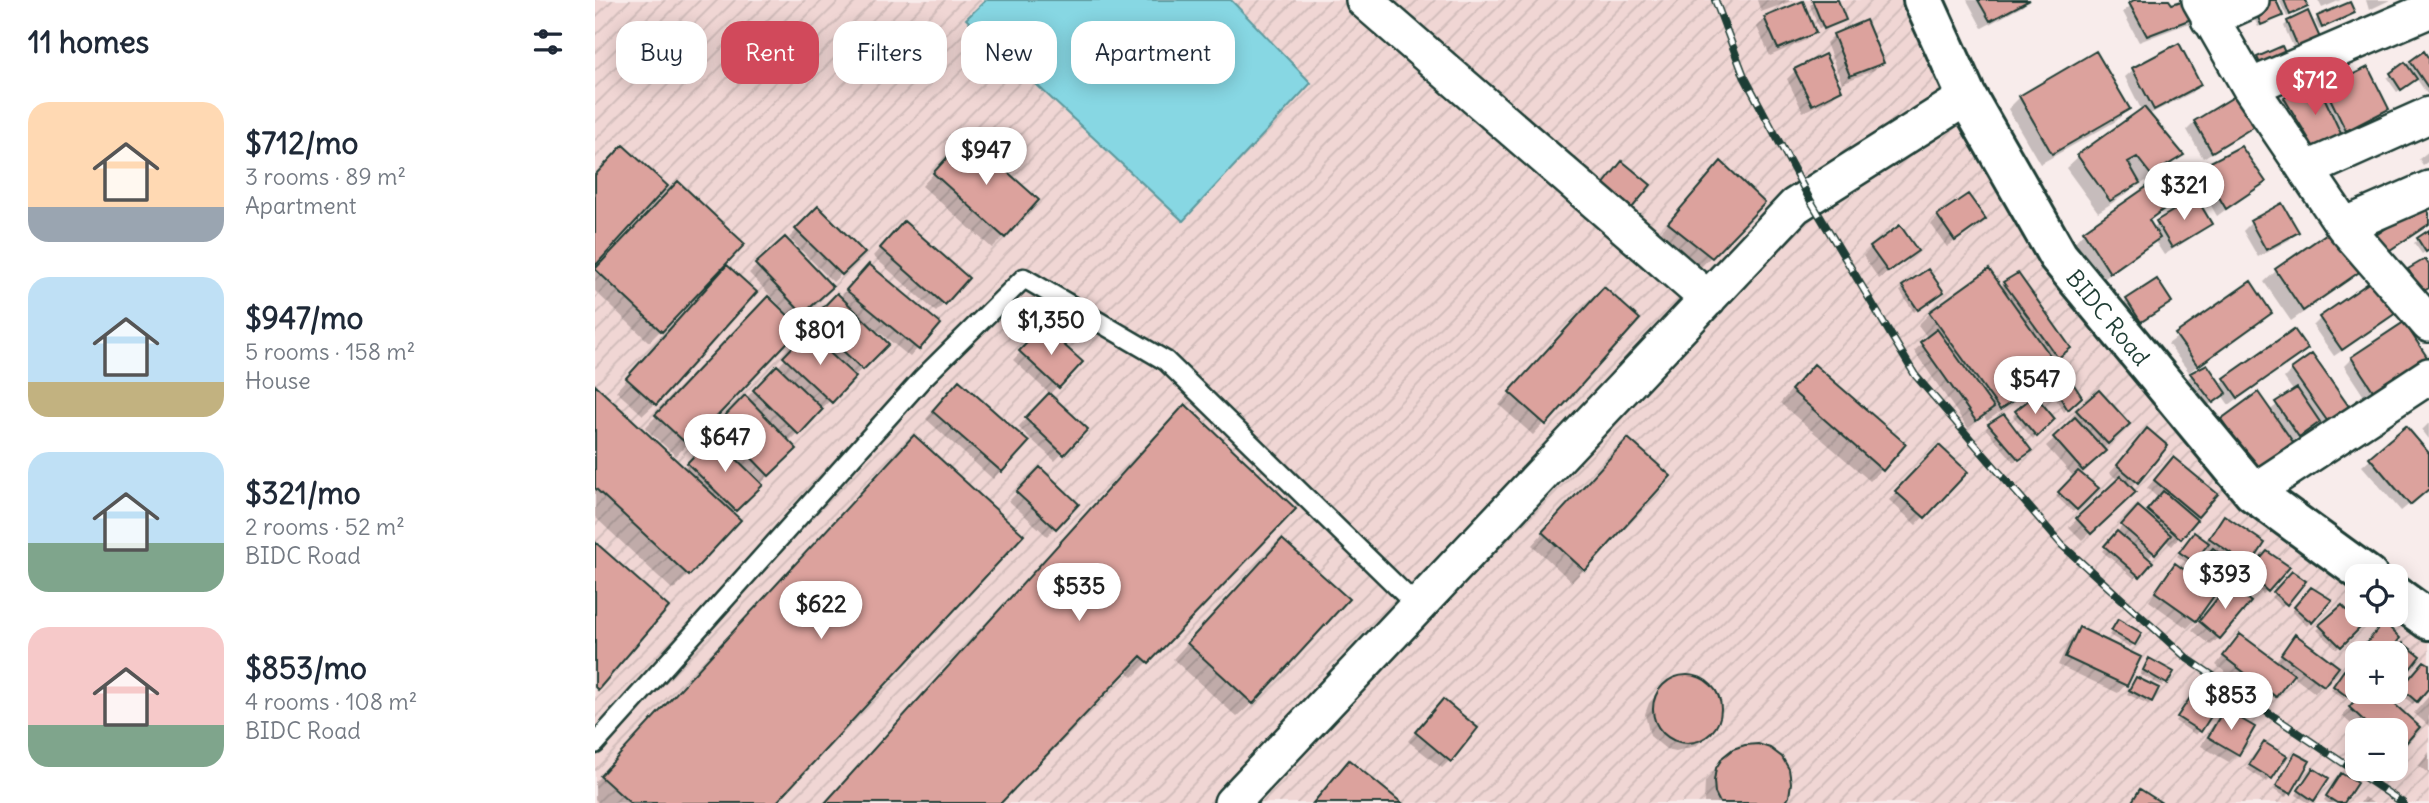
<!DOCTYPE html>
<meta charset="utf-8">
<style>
body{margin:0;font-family:Delius,sans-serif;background:#f2f2f3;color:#1f2937;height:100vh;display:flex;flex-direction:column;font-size:26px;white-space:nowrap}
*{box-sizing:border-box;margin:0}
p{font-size:23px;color:#747a83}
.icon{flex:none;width:38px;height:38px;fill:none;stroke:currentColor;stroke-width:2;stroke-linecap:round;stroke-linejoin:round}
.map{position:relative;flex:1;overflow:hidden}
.details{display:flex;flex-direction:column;background:#fff;width:595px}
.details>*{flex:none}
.guide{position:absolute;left:21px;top:21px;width:665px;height:63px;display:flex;gap:14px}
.controls{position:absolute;left:1750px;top:564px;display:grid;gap:14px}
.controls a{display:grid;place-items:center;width:63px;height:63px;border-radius:14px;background:#fff;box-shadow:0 4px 18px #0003;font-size:35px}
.price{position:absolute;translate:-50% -60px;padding:0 16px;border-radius:24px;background:#fff;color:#222;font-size:23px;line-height:46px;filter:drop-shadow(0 2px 4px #0008)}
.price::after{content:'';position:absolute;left:50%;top:42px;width:21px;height:16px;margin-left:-10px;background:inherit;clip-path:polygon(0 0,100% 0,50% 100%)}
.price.on{background:#d1495b;color:#fff}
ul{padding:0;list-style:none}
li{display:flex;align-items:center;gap:21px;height:175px;padding:0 28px}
li span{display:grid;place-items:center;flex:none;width:196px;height:140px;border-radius:21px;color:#555}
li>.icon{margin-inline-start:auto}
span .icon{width:84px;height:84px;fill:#fffc;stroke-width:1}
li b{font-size:30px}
h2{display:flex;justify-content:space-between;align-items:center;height:84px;padding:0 28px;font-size:30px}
.tag{padding:0 24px;border-radius:21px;background:#fff;box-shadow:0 4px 18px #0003;font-size:24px;line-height:63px}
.tag.on{background:#d1495b;color:#fff}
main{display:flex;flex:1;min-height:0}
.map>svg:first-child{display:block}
.industrial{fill:url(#industrial-furrows);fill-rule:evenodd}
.water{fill:#87d7e3;stroke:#5d999d;stroke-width:2}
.shadow{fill:#0003}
.building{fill:#dca29d;stroke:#1f3d34;stroke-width:2}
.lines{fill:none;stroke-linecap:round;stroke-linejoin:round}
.lane-casing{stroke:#1f3d34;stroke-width:23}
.street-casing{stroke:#1f3d34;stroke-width:40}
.secondary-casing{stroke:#1f3d34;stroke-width:44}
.lane{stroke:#fff;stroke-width:18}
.street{stroke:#fff;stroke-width:35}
.secondary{stroke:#fff;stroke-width:38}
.rail-casing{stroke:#1f3d34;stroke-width:8}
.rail{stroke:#fff;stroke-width:5;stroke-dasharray:16;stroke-linecap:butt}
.labels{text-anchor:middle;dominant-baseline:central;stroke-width:6;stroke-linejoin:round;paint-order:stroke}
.street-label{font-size:23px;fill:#1f3d34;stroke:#fff}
</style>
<main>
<section class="details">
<h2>11 homes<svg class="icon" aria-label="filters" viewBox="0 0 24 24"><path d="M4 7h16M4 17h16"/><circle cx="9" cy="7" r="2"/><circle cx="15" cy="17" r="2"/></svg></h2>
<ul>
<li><span style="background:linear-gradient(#ffd9b3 75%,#9aa5b1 0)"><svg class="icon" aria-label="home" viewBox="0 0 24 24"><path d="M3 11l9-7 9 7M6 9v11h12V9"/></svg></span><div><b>$712/mo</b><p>3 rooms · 89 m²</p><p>Apartment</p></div></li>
<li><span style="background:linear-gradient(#bfe0f5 75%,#c2b280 0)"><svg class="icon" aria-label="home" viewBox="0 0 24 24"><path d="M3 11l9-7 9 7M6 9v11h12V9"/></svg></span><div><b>$947/mo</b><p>5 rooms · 158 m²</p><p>House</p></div></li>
<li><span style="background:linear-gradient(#bfe0f5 65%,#7fa58c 0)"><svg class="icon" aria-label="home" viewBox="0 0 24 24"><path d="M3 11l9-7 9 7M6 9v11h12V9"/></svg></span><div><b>$321/mo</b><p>2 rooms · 52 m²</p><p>BIDC Road</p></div></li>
<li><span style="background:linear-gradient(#f6c9c9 70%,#7fa58c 0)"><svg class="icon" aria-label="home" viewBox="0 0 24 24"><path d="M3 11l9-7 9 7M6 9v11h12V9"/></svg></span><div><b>$853/mo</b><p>4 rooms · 108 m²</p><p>BIDC Road</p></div></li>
</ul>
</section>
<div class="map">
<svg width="1834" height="803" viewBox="0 0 1834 803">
<defs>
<pattern id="industrial-furrows" width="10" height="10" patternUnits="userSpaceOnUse" patternTransform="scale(1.75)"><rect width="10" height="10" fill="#f0d6d4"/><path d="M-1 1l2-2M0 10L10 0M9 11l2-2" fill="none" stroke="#cdb9b7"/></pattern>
</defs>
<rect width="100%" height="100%" fill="#f8eceb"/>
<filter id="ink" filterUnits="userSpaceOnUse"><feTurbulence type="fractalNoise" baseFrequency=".0143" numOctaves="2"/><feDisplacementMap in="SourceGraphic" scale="14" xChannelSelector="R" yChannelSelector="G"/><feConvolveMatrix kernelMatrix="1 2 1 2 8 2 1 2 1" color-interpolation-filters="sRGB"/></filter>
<g filter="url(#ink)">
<path class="industrial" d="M 0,0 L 1333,0 L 1463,256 L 1762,576 L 1762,614 L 1834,616 L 1834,803 L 0,803 ZM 1762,653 L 1801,653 L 1801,691 L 1762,691 ZM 1762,730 L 1801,730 L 1801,768 L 1762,768 Z"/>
<path class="water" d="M 391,0 L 636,0 L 716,83 L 588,221 L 371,19 Z"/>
<path class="shadow" d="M 1162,0 L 1199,0 L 1166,12 Z
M 1223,0 L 1241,0 L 1249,20 L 1224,29 L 1215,5 Z
M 1372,0 L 1433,0 L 1428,6 L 1387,28 Z
M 1543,0 L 1572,0 L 1577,7 L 1602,15 L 1594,23 L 1544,42 L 1528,12 Z
M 1679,0 L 1685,15 L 1663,27 L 1655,9 Z
M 1684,0 L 1708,0 L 1711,7 L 1692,17 Z
M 1723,0 L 1746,0 L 1727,8 Z
M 1771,0 L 1795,0 L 1774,10 Z
M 1758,13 L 1724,30 L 1720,21 L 1723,18 Z
M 1170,19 L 1219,32 L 1211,40 L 1175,56 L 1162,27 Z
M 1693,22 L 1719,41 L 1699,49 L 1689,26 Z
M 1834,28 L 1816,40 L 1810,31 Z
M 1239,35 L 1287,62 L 1279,70 L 1247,83 L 1231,43 Z
M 1229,57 L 1245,90 L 1237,98 L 1208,112 L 1192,79 L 1200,71 Z
M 1816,62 L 1834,62 L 1834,92 L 1832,94 L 1821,78 L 1802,92 L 1792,78 Z
M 1773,69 L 1792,109 L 1784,117 L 1745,136 L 1715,160 L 1682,107 L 1690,99 L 1726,94 L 1731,89 Z
M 1538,70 L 1603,85 L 1596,93 L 1553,115 L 1587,154 L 1575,166 L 1543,186 L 1542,184 L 1531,194 L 1503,212 L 1471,168 L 1483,157 L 1547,111 L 1530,77 Z
M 1425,97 L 1533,109 L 1521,121 L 1445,164 L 1413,109 Z
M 1600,122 L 1658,125 L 1650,133 L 1608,158 L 1592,130 Z
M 360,150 L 409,236 L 397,248 L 327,186 Z
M 1834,151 L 1834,161 L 1828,165 L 1824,159 Z
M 1126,163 L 1168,203 L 1104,269 L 1063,235 Z
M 1607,168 L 1668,182 L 1622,216 L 1599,176 Z
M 71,195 L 66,330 L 54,342 L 0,291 L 0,271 Z
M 1585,195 L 1553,222 L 1557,228 L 1600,199 L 1615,224 L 1607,231 L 1569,255 L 1560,241 L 1551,249 L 1503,283 L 1478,244 L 1489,232 Z
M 223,208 L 268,253 L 238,282 L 194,238 Z
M 1344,216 L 1389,219 L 1352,247 L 1336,224 Z
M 1834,217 L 1834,224 L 1829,229 L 1780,260 Z
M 1656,223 L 1702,232 L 1694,240 L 1663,257 L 1648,231 Z
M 1743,227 L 1770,266 L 1759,277 L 1696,321 L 1669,282 L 1681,271 Z
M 301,231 L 349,304 L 341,312 L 278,256 Z
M 1834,232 L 1834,249 L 1827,254 L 1819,243 Z
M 190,239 L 235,287 L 198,323 L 203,328 L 81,456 L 50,428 L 161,310 L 187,312 L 189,310 L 154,273 Z
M 1276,248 L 1321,251 L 1284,279 L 1268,256 Z
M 1332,272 L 1343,295 L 1319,312 L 1305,291 Z
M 1393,272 L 1404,287 L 1423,275 L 1466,355 L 1457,362 L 1462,368 L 1450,380 L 1392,421 L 1389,416 L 1373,428 L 1319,351 L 1333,338 L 1323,325 L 1335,313 Z
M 266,274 L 344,324 L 315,357 L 278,327 L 277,329 L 292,344 L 193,442 L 200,449 L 136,514 L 93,575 L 78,590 L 0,517 L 0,387 L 86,471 L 118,439 L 125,445 L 127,443 L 116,432 L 183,367 L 214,333 L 209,329 L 242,295 L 245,298 Z
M 120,279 L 60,404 L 48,415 L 21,391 Z
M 1655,284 L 1675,312 L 1594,372 L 1573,344 Z
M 1532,300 L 1574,302 L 1538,328 L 1525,308 Z
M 997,301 L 1043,319 L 938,435 L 904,405 Z
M 1799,313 L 1791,321 L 1739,356 L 1718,326 L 1726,318 Z
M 448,328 L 485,362 L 454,395 L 490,429 L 460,461 L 423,427 L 455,394 L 418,360 Z
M 1699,331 L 1711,349 L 1634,405 L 1627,395 L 1614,405 L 1593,378 L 1611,366 L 1624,385 Z
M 1757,358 L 1832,359 L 1772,401 L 1749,366 Z
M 1697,370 L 1752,407 L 1725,429 L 1721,424 L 1652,475 L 1619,428 L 1627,420 L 1674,411 L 1699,392 L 1689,378 Z
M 1470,373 L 1485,397 L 1469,412 L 1454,388 Z
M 1207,378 L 1287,469 L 1275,481 L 1185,403 Z
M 357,390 L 432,442 L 398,479 L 331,419 Z
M 1482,411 L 1525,432 L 1484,474 L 1502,488 L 1478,512 L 1461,496 L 1479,477 L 1451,446 L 1477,422 L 1475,419 Z
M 1421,412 L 1458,419 L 1438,439 L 1418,416 Z
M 575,422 L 553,662 L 538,677 L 531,670 L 403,803 L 231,803 Z
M 1834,423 L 1834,439 L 1827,430 Z
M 1394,425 L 1431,454 L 1419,462 L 1391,429 Z
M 1810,428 L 1834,455 L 1834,488 L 1806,511 L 1767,466 Z
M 1545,438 L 1541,481 L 1535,488 L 1538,492 L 1487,540 L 1474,527 L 1523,480 L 1515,473 Z
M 1344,447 L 1370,472 L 1321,525 L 1294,500 Z
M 304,452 L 179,803 L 4,803 L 0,799 L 0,782 Z
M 1021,452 L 1073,476 L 977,582 L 937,545 Z
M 1570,467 L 1602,516 L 1577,546 L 1570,540 L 1552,560 L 1555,562 L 1540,579 L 1507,551 L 1535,516 L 1549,514 L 1563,498 L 1552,488 Z
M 445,469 L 481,504 L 452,536 L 414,501 Z
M 1629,517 L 1654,565 L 1646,572 L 1639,568 L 1624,586 L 1603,567 L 1616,552 L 1608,547 L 1594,564 L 1582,556 L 1596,538 L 1610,542 Z
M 1672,554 L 1672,591 L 1668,594 L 1651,578 Z
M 672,556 L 657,703 L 642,717 L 578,659 Z
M 1698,573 L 1708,582 L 1687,607 L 1676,597 Z
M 1573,574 L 1600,620 L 1592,628 L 1554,601 Z
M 1717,589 L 1734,600 L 1712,626 L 1697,611 Z
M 1627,594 L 1624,638 L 1616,645 L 1597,630 Z
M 1747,607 L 1765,626 L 1742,649 L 1722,630 Z
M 1523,621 L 1539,644 L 1535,647 L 1514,635 Z
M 1484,630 L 1530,685 L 1523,693 L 1463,665 L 1476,637 Z
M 1701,636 L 1741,667 L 1720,693 L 1696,675 L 1672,704 L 1621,665 L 1638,644 L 1680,662 Z
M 1762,655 L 1762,675 L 1753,666 Z
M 1555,660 L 1571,683 L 1567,686 L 1545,674 Z
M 1830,663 L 1834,667 L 1834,686 L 1818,704 L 1804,693 Z
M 1746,676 L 1752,695 L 1749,699 L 1736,690 Z
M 1093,677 L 1105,679 L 1115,686 L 1121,695 L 1125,706 L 1123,718 L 1119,729 L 1101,746 L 1081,751 L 1071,749 L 1055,736 L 1050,714 L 1054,703 L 1071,685 L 1081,679 Z
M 1538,683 L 1556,701 L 1553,704 L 1532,694 Z
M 1769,691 L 1823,727 L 1801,751 L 1801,730 L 1763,730 L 1747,716 Z
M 1834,696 L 1834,726 L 1819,713 Z
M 1596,698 L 1620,708 L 1601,735 L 1580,721 Z
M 840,709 L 855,760 L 847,768 L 813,741 Z
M 1629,712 L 1657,728 L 1642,754 L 1634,762 L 1606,746 L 1621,720 Z
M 1666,747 L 1676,778 L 1672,782 L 1652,769 Z
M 1834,752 L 1834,774 L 1824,766 Z
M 1129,759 L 1188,803 L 1109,803 L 1110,782 Z
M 1697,759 L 1712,762 L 1691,797 L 1679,790 Z
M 1714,773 L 1718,800 L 1714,803 L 1701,795 Z
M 1743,779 L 1747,803 L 1733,803 L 1729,800 Z
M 1769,797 L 1778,803 L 1765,803 Z"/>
<path class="building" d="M 1217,0 L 1243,0 L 1251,20 L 1229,29 Z
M 1383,0 L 1435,0 L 1395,21 Z
M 1539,0 L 1574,0 L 1577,4 L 1590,0 L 1604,16 L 1552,36 L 1534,3 Z
M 1667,0 L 1681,0 L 1688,16 L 1666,25 L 1658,4 Z
M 1689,0 L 1710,0 L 1713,7 L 1695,15 Z
M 1208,1 L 1221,33 L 1183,49 L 1169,17 Z
M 1755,2 L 1760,13 L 1727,28 L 1722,16 Z
M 1713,11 L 1725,38 L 1703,47 L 1692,21 Z
M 1271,20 L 1289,63 L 1255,76 L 1238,34 Z
M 1584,43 L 1606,85 L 1559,110 L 1537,68 Z
M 1687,46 L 1692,57 L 1667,68 L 1662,57 Z
M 1501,51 L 1535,109 L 1457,154 L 1424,96 Z
M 1829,51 L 1834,59 L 1834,89 L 1815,61 Z
M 1230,54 L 1247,90 L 1217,105 L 1199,69 Z
M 1810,62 L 1822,79 L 1806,90 L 1795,73 Z
M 1773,67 L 1794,109 L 1751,131 L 1730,88 Z
M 1721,80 L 1749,140 L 1723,154 L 1689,98 Z
M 1642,95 L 1660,126 L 1617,152 L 1599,121 Z
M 1549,107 L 1589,155 L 1556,175 L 1542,157 L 1533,162 L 1545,183 L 1515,201 L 1482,155 Z
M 372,136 L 444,200 L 410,238 L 338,173 Z
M 28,145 L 73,186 L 0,266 L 0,175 Z
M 1646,146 L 1671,182 L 1631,209 L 1606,167 Z
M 1027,161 L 1056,185 L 1037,208 L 1008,185 Z
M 1126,161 L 1170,203 L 1117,258 L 1073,223 Z
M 1573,172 L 1588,195 L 1554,220 L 1565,238 L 1515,273 L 1488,231 Z
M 83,181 L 150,244 L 67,332 L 0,269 Z
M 1373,194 L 1391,219 L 1360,241 L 1342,215 Z
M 1601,197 L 1617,224 L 1577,248 L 1561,221 Z
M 1687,203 L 1704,232 L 1671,250 L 1655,221 Z
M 1828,204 L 1834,213 L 1834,224 L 1789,254 L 1778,237 Z
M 223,206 L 270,253 L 247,275 L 200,229 Z
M 309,221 L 374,278 L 350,305 L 285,248 Z
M 1305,225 L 1323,251 L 1293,272 L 1275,247 Z
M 1744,225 L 1773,266 L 1708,311 L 1680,269 Z
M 1834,230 L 1834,250 L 1831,252 L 1822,238 Z
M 190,237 L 238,287 L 208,314 L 160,264 Z
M 1830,259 L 1834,265 L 1834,288 L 1827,292 L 1813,269 Z
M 274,264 L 346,324 L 324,350 L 251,290 Z
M 132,265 L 162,292 L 61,405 L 31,378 Z
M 1333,269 L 1349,292 L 1323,310 L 1307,286 Z
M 1394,269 L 1464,368 L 1405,410 L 1334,312 Z
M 1423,273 L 1476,348 L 1463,358 L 1408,282 Z
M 1562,279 L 1577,302 L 1546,322 L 1531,299 Z
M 1778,280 L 1801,313 L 1747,350 L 1724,317 Z
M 1656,281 L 1677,313 L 1603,366 L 1580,334 Z
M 1009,287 L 1045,319 L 951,425 L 914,392 Z
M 242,293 L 294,344 L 268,370 L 216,320 Z
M 173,296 L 206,328 L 94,446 L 60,415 Z
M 1809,322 L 1834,360 L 1781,395 L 1756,357 Z
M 448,326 L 488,362 L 464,388 L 424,351 Z
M 1342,329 L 1399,408 L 1381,421 L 1325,342 Z
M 1699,329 L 1713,349 L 1643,398 L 1629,378 Z
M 212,332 L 261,377 L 237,403 L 188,357 Z
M 1717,354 L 1755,408 L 1733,422 L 1696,369 Z
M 1219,364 L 1311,444 L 1288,471 L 1196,390 Z
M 1612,364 L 1632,393 L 1618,403 L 1595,373 Z
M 182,365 L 228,409 L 204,435 L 158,390 Z
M 1470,371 L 1487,397 L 1473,410 L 1456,383 Z
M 364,380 L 434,442 L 407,472 L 337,411 Z
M 0,385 L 146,520 L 94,576 L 0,488 Z
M 1702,388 L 1725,422 L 1704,437 L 1680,402 Z
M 1504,390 L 1535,424 L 1513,444 L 1481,410 Z
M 1663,392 L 1698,442 L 1661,469 L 1626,419 Z
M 454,393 L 493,429 L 469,455 L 430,418 Z
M 150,395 L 202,449 L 174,476 L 123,423 Z
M 1440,395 L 1460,419 L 1442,437 L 1420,411 Z
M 590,404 L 701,509 L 554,663 L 546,656 L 406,803 L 230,803 Z
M 1409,414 L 1437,451 L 1424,460 L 1393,424 Z
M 1480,417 L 1511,451 L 1488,471 L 1458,437 Z
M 1811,426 L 1834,453 L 1834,489 L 1815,505 L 1774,457 Z
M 1552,428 L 1573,446 L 1543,483 L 1522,465 Z
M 319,435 L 429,535 L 181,803 L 35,803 L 5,776 Z
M 118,436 L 168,485 L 141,511 L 92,463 Z
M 1033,438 L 1076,476 L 990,571 L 947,532 Z
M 1344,445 L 1373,472 L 1330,518 L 1300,491 Z
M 1578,457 L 1623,494 L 1603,517 L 1559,480 Z
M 445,467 L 484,504 L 461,529 L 421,492 Z
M 1483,471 L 1504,488 L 1482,510 L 1463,492 Z
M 1526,476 L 1541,492 L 1496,534 L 1481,518 Z
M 1568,491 L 1602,520 L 1586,539 L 1552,510 Z
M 1543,506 L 1576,535 L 1560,554 L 1526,525 Z
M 1629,515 L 1670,543 L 1655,566 L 1614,538 Z
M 1522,531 L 1558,562 L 1545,577 L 1509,546 Z
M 1599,532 L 1614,543 L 1599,562 L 1584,552 Z
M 687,539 L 754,599 L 658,704 L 592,643 Z
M 0,542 L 74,607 L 3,690 L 0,687 Z
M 1618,548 L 1642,568 L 1629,583 L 1605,563 Z
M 1672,551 L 1695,567 L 1673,592 L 1653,573 Z
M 1580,563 L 1621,593 L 1601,621 L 1560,592 Z
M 1697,571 L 1711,581 L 1692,605 L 1678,592 Z
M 1634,584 L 1656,602 L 1625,639 L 1604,621 Z
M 1716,587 L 1737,600 L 1717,623 L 1699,607 Z
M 1747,605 L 1767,626 L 1746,647 L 1724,625 Z
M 1523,619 L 1547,633 L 1540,645 L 1516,631 Z
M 1789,622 L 1805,638 L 1794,653 L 1763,653 Z
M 1484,627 L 1546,657 L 1532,686 L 1470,657 Z
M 1645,634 L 1699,674 L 1681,697 L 1628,656 Z
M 1700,634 L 1744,667 L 1729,686 L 1686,654 Z
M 1808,643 L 1825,656 L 1801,687 L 1801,653 Z
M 1554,658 L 1579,672 L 1572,684 L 1548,670 Z
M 1829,661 L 1834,664 L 1834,688 L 1822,702 L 1806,688 Z
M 1749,670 L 1762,680 L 1762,684 L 1753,697 L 1738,686 Z
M1058 709a34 34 0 1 1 68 0a34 34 0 1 1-68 0Z
M 1541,677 L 1564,688 L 1557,702 L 1534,690 Z
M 1768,691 L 1785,691 L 1825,727 L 1804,751 L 1801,748 L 1801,730 L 1779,730 L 1754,707 Z
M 1599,692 L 1622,707 L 1606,732 L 1582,717 Z
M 848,699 L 883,728 L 856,762 L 820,732 Z
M 1629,709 L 1660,727 L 1644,755 L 1613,737 Z
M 1669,742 L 1692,756 L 1677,779 L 1654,765 Z
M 1163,744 L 1175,748 L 1187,757 L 1194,769 L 1196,783 L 1194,797 L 1190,803 L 1125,803 L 1120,793 L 1119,781 L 1121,768 L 1128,757 L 1138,749 L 1150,745 Z
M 1700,753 L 1715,761 L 1696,794 L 1681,786 Z
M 754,760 L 807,803 L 718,803 Z
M 1718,768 L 1734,778 L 1719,801 L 1703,790 Z
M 1746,773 L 1762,783 L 1749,803 L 1742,803 L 1731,796 Z
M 1545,789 L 1567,803 L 1536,803 Z"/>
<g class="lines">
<g class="lane-casing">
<path id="lane" d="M 0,744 L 327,379 L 429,278 L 571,361 L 822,606"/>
</g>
<g class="street-casing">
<path id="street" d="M 769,0 L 1113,299
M 1605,0 L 1655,87 L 1749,226 L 1834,324
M 1614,19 L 1656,0
M 1655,87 L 1834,10
M 1711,170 L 1834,115
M 1749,226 L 1834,189
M 1658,492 L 1834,376
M 637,803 L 1200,206 L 1372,97"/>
</g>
<g class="secondary-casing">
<g id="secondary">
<path id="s1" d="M 1328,0 L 1372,97 L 1463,256 L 1658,492 L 1773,576"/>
<path d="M 1801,596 L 1834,620"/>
</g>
</g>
<use href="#lane" class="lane"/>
<use href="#street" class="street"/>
<use href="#secondary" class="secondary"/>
<g class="rail-casing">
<path id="rail" d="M 1120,0 L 1149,76 L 1214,198 L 1320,375 L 1467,545 L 1593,659 L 1808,803"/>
</g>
<use href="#rail" class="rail"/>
</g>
</g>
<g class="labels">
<g class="street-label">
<text stroke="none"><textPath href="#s1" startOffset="369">BIDC Road</textPath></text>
</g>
</g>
</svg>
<div class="controls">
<a><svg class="icon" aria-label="locate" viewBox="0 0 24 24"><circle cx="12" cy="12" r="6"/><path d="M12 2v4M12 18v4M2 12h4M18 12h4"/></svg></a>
<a>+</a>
<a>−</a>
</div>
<b class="price on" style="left:1720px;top:117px">$712</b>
<b class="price" style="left:391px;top:187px">$947</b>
<b class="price" style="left:1589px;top:222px">$321</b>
<b class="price" style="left:456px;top:357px">$1,350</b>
<b class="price" style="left:225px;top:367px">$801</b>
<b class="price" style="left:1440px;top:416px">$547</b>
<b class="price" style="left:130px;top:474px">$647</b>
<b class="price" style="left:1630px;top:611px">$393</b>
<b class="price" style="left:484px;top:623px">$535</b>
<b class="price" style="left:226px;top:641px">$622</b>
<b class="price" style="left:1636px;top:732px">$853</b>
<div class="guide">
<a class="tag">Buy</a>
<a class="tag on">Rent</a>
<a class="tag">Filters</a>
<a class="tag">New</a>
<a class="tag">Apartment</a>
</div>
</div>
</main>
